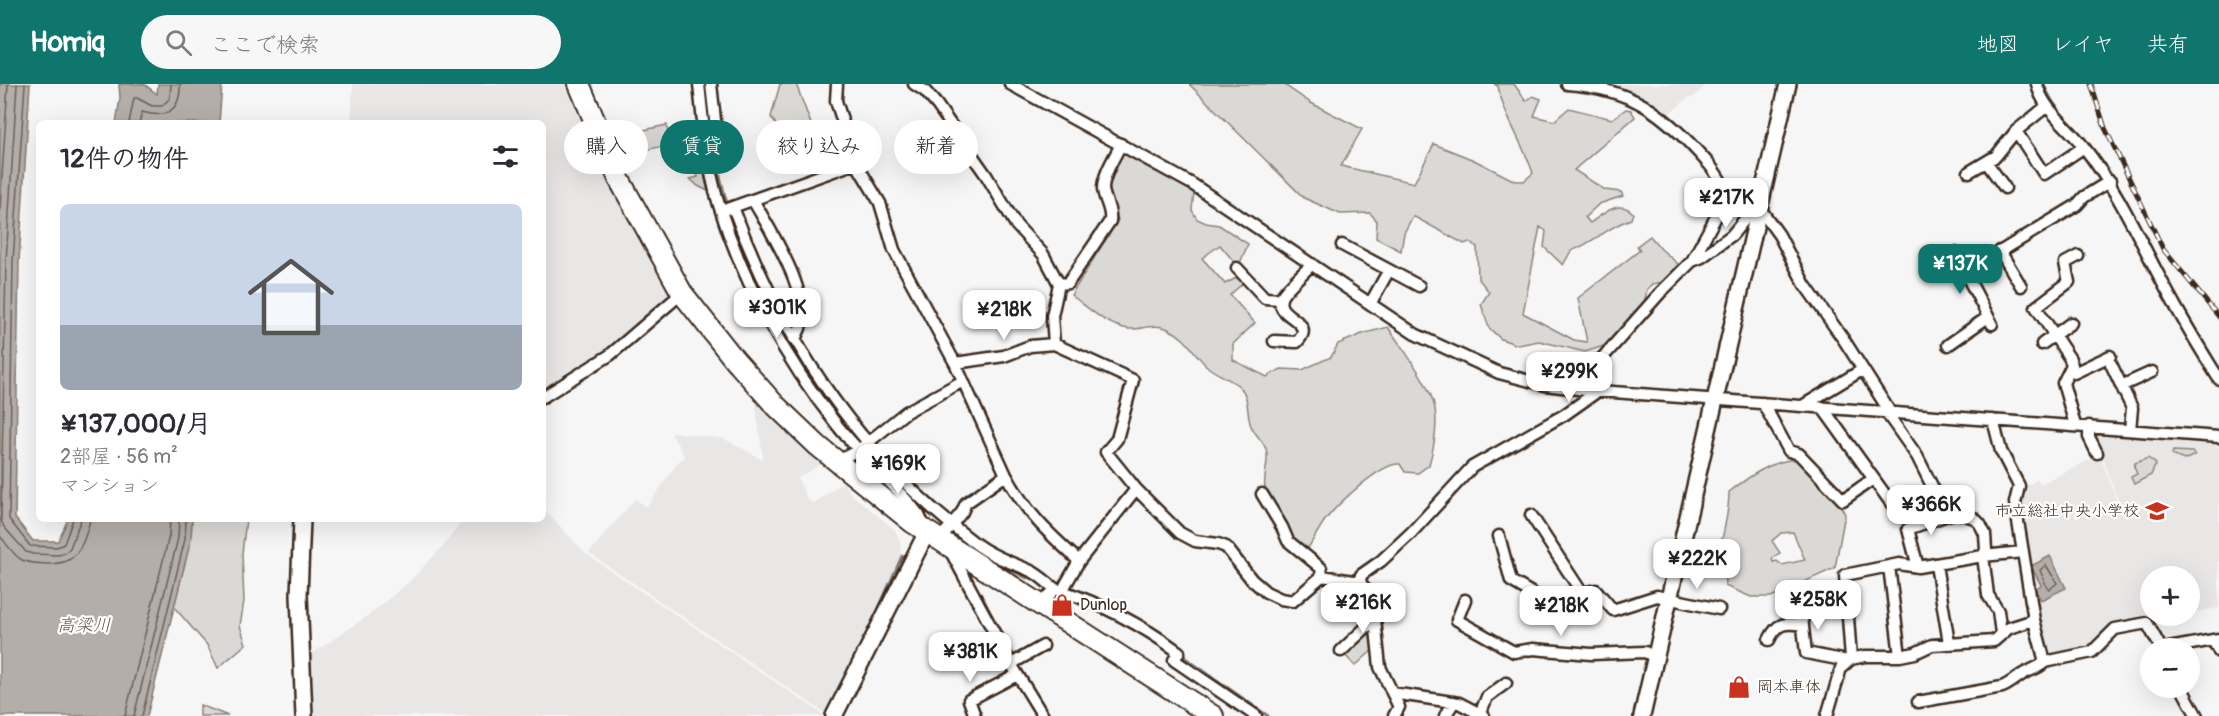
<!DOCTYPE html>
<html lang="ja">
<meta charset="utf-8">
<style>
body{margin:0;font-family:Pangolin,"Klee One",sans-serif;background:#f7f7f7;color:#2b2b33;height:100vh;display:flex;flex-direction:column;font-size:22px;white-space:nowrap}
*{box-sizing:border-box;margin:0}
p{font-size:20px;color:#7c7c81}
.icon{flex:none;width:33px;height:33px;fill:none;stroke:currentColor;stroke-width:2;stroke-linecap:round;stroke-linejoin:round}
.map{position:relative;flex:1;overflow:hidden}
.side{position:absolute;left:36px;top:36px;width:510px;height:402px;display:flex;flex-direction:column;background:#fff;border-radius:9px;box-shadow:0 6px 24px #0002}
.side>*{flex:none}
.banner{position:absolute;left:564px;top:36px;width:570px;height:54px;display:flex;gap:12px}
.fabs{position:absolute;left:2140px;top:482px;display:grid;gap:12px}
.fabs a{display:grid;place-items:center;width:60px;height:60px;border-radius:50%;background:#fff;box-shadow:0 6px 24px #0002;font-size:30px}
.price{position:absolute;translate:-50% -51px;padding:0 14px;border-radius:12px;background:#fff;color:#222;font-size:20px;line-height:39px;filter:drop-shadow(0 2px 3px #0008)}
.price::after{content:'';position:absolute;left:50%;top:36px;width:18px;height:14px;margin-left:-9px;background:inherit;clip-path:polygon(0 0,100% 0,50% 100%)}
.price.selected{background:#0f766e;color:#fff}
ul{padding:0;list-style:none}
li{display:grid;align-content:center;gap:12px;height:318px;padding:0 24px}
li span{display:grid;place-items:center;height:186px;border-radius:9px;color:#555}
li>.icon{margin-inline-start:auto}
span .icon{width:108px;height:108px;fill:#fffc;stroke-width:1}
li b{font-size:26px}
h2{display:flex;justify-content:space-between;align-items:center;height:72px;padding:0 24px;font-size:26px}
.tag{padding:0 21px;border-radius:27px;background:#fff;box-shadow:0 6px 24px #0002;font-size:21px;line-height:54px}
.tag.selected{background:#0f766e;color:#fff}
header{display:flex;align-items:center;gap:36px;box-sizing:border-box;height:84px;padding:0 30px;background:#0f766e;color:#fff}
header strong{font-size:28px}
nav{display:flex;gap:33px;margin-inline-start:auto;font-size:21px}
.search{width:420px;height:54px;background:#f7f7f7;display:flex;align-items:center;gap:15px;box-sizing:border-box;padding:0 21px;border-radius:33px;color:#7c7c81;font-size:22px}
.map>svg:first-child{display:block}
.built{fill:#e9e7e6}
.green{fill:#dbd9d6;stroke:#8b827a;stroke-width:1.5;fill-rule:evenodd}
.water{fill:#b4aeaa;stroke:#847972;stroke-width:1.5}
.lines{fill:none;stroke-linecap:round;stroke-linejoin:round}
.shore{stroke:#6b5f56;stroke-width:1.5}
.stream{stroke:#847972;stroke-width:3}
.street-casing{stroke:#3b2a1e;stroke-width:15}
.secondary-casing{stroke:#3b2a1e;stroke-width:20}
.highway-casing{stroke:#3b2a1e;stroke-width:24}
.street{stroke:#fff;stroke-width:10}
.secondary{stroke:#fff;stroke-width:15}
.highway{stroke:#fff;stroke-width:20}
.rail-casing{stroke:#3b2a1e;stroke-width:5}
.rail{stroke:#fff;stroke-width:3;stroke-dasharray:9;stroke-linecap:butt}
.labels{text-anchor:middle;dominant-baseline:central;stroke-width:4.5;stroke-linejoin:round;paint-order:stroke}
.poi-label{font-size:16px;fill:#3b2a1e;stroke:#fff;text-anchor:start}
.water-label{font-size:18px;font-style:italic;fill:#65584f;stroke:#fff}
</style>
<header>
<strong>Homiq</strong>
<div class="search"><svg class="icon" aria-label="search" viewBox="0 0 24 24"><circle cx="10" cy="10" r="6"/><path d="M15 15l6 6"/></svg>ここで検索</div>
<nav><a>地図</a><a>レイヤ</a><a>共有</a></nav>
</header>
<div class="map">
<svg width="2219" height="632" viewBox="0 0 2219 632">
<rect width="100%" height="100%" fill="#f7f6f6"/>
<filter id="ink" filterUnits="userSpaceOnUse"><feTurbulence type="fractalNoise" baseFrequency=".0167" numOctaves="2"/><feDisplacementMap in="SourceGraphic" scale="12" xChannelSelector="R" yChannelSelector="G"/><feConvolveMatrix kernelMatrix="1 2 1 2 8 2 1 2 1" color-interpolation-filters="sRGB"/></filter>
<g filter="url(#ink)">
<path class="built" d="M 353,0 L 567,0 L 577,28 L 616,114 L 671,209 L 615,264 L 543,309 L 543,39 L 351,39 Z
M 1604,0 L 1707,0 L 1694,13 L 1688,14 L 1667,32 L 1630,10 L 1616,2 Z
M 757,315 L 822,380 L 798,394 L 808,417 L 814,419 L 843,398 L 851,410 L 895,446 L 900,456 L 901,472 L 859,565 L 825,629 L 589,469 L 635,415 L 647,423 L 677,379 L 685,373 L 672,351 L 673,348 L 725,355 L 763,376 L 756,324 Z
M 2097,350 L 2215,359 L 2215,362 L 2219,363 L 2219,524 L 2190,529 L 2190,492 L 2151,492 L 2151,531 L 2180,531 L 2163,534 L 2157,532 L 2113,541 L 2092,565 L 2052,574 L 2047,571 L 2036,536 L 2028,476 L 2039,470 L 2027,475 L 2018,420 L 2024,403 L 2038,395 L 2040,400 L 2100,371 L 2117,417 L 2110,421 L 2118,439 L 2112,422 L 2118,417 L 2102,371 L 2093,356 L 2096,354 L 2095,351 Z
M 543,424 L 586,470 L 824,631 L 823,632 L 312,632 L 310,571 L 366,533 L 409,498 L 445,460 L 464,435 L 543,435 Z"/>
<path class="green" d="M 780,0 L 796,0 L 811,40 L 812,54 L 819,78 L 795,86 L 781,48 L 771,33 Z
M 1189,0 L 1283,0 L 1311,19 L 1362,45 L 1341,82 L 1414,99 L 1434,60 L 1474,76 L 1515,97 L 1524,97 L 1533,89 C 1523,59 1504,33 1498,2 L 1494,0 L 1514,0 L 1526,17 L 1533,12 L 1541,15 L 1534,32 L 1554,37 L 1569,24 L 1612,35 L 1626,25 L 1631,26 L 1635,33 L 1574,86 L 1605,106 L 1621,108 L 1623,112 L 1599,120 L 1585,133 L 1590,139 C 1602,131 1619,114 1633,129 L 1631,135 C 1609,142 1593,159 1571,167 L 1563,181 L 1544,163 L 1546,147 L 1540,143 L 1523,229 L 1574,256 L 1587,258 L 1578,214 L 1640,166 L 1637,162 L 1650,152 L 1661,165 L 1678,180 L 1674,188 L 1664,198 L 1652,200 L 1647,205 L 1644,220 L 1610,260 L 1585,268 L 1539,257 L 1518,261 L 1501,255 L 1489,244 L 1481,220 L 1489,208 L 1478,194 L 1477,163 L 1469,158 L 1464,160 L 1413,132 L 1404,149 L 1401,167 L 1376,154 L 1377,137 L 1370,129 L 1340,130 L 1304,114 Z
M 667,41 L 669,61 L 618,72 L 611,58 L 630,49 Z
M 700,63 L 703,85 L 687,87 L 680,66 Z
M 1121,68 L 1132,70 L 1194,108 L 1192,126 L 1197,135 L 1206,139 L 1219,141 L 1248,160 L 1240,179 L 1235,179 L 1220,161 L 1202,174 L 1225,200 L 1238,193 L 1243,199 L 1230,211 L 1255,239 L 1233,260 L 1233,276 L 1267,293 L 1281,285 L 1302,286 L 1331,273 L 1338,260 L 1362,250 L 1388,243 C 1401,263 1432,302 1435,325 C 1438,344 1434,363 1429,381 L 1418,389 L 1405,388 L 1400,380 C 1381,378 1338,420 1326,435 C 1319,444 1314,455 1308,464 L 1302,466 L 1293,458 L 1265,405 C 1263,393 1268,382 1267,369 C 1266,358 1255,352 1251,342 C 1246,330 1250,313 1240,303 C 1231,295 1218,291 1209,284 C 1192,269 1189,254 1166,244 C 1154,239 1141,246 1129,245 C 1106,242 1089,224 1071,211 L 1118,136 L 1107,108 L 1116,76 Z
M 697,89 L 704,89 L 708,107 L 698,102 L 690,95 L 698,93 Z
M 2173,367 L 2192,368 L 2195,371 L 2184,376 L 2172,371 Z
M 2148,374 L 2156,380 L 2151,391 L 2134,400 L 2131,393 L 2137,390 L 2134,383 L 2135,379 Z
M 1798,375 L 1837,415 L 1845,430 L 1835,484 L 1771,513 L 1751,513 L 1725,502 L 1724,481 L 1718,475 C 1722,451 1729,433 1729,408 C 1750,392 1770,377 1798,375 ZM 1793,448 L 1805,476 L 1782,481 L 1777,477 L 1773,478 L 1772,475 L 1780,469 L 1772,457 L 1781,449 Z
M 192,435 L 246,435 L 242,470 L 244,517 L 240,542 L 246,560 L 218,584 L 207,561 L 174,523 L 191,455 Z
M 1374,542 L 1375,564 L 1355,582 L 1344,570 Z
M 200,621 L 228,632 L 200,632 Z"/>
<path class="water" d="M 0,0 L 30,0 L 19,177 L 15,434 L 33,457 L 58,457 L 68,435 L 192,435 L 191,455 L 147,632 L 0,632 Z
M 119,0 L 144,0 L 157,10 L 158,0 L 222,0 L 219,39 L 116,39 L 120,14 Z
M 2050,472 L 2066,504 L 2041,516 L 2035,505 L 2041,501 L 2031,482 Z"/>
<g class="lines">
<path class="shore" d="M 17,0 L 6,177 L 1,436 L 4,443 L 26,468 L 33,470 L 58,471 L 65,469 L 70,464 L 81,435
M 25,0 L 13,177 L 9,435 L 30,462 L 57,463 L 64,460 L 73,435
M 129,39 L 134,14 L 137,14 L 152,22 L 162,22 L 170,14 L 171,0
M 139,39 L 142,28 C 166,35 181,27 180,0
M 0,124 L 8,0
M 0,452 C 7,460 13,471 22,476 C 30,480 38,479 46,480 C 66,480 75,476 83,458 C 86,450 89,443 90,435
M 2046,481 L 2057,499 L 2050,505 L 2047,503 L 2040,486 Z
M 125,632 L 169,452 L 170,435
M 134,632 L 178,454 L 179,435
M 142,632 L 185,455 L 186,435"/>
<path class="stream" d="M 2044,0 C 2052,25 2081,50 2097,71 C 2120,102 2136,135 2153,169
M 712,46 C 722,134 760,215 808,287 C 822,308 835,328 852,346
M 714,123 L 720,139
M 2180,219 L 2218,283
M 886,401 L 897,414
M 911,411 L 946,443
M 990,475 L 1027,494
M 870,544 L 902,472
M 1181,571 L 1268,632
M 825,632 L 833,617"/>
<g class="street-casing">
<path id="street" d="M 699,0 C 703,40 707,82 719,121 C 743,199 786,277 837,341 C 859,369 887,394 911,421 L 919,431 L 925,444
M 711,0 L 716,45
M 837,0 L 836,17 L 856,79 L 880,119 L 894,166 L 955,279 L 1006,391 C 1027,430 1047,448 1079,477
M 914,0 L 925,7 L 937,21 L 986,91 L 1016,141 L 1043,170 L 1059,200 L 1052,232 L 1054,260
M 1010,0 L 1192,100 L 1415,250 L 1499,289 L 1545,301 L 1586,306 L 2219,353
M 1567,0 C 1633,5 1664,29 1707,78 C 1716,87 1720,99 1729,108 L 1743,105 L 1762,112
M 2037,0 C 2042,25 2068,42 2083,62 C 2114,101 2134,144 2157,188 C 2176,225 2197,260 2219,295
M 2016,47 L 2044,90 L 2084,63
M 1987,79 L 2005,104
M 1969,88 L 1996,72 L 2016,47 L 2047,22
M 753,116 C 769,145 822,224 794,255
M 733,123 C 782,256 861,374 976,460 C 993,473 1013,479 1033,488 C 1040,492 1048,499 1055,505
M 727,125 L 856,79
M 1761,126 L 1779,151 L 1805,201 L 1844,256 L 1890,328
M 1342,161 L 1419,202
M 2000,167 L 2021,202
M 1955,169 L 1992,240
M 1692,177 L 1718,129 L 1722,101
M 1237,184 L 1265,214 L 1281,215
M 1965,189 L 2077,121 L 2084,113 L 2110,97
M 1059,200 L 1068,199 L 1110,137 C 1112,125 1104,116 1103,105 C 1103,90 1115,73 1121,60
M 1370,220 L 1389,186
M 1274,257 L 1297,258 C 1319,235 1271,234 1282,212 C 1287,203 1304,189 1312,180
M 2042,260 L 2071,239
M 1948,261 L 1988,233
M 955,279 L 1004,272 L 1030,262 L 1054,260 L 1133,296 L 1117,355 L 1106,368 L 1136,405 L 1180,449 L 1195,457 L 1218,460 L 1226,463 L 1252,496 L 1266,508 L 1281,515 L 1293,517 L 1322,492 L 1360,498
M 2111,280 L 2132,324 L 2130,346
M 2070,288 L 2074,289 L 2110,272
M 2121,302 L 2152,288
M 1586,306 L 1589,289 L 1660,209 L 1692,177 L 1702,173 L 1732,151 L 1749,130 L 1743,105
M 543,313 L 610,271 L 682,209
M 1763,319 L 1789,367 L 1799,370 L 1843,416 L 1873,395
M 1804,321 L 1862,286
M 1822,323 L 1894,423
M 1886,328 L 1917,372 L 1938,414 L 1956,428 L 1974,434 L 1980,440 L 1985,450 L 1986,466 L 1983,472 L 1988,511 L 1998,527 L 2001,549
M 1993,336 L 2001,367 L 2019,402 L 2015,419 L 2034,536 L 2045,578 L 2092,568 L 2115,545 L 2147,539 L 2161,564
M 2075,341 L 2063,299 L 2072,281 L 2070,275 L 2036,223 L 2069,198 L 2065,179 L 2078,172
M 2089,342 L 2089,353 L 2097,369
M 837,378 L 861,364 L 906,328 L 963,297
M 1262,410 L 1282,443 L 1288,457 L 1321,484 L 1322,492
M 1531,431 L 1582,509
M 1499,452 L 1511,497 L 1545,517 L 1596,506 L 1613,526 L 1657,512 L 1719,525
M 939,456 L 962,428 L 966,419 L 1006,391
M 951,468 L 1011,580 L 1043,632
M 1936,481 L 1949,559
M 1889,482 L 1900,572
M 1918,483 L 1908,445 L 1956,428
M 1062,507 C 1105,521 1143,542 1179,568 L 1174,576 L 1256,632
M 1799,508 L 1806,569 L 1848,577
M 1465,516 L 1457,536 L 1514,568 L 1533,565 L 1591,570 L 1645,568 L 1655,573
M 1041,521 L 1055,505 L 1062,507 L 1079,477 L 1136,405
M 1769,556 C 1777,539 1784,538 1803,541
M 2213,556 L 2219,568
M 2169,564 L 2219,555
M 1341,567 L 1375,535
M 1851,575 L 1845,491 L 1899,480 L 1918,483 L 1983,472 L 2023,468
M 1011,580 L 1043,562
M 2181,603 L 2197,632
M 1392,609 L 1459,619 L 1484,632
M 1918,618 L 2002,603 C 2010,600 2016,594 2023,590 C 2032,585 2037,585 2045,578
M 1480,630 L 1487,613 L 1506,599
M 975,632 L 969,616 L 1017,591
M 1394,632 L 1399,623 L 1380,583 L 1373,516 L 1360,498 L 1361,491 L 1381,477 L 1411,449 L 1472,383 L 1564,331 L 1598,307
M 1445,632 L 1454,618
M 1827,632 L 1841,584 L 1851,575 L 1865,572 L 1900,572 L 1915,569 L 1932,561 L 1994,557 L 2009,544 L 2034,536"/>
</g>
<g class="secondary-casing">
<path id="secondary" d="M 302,435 L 299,511 L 304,632
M 834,632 L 927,448
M 1642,632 L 1788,0"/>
</g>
<g class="highway-casing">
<path id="highway" d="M 579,0 L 619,95 L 682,209 L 734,275 L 774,320 L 818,362 L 912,438 L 1213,632"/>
</g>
<use href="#street" class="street"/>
<use href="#secondary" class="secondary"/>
<use href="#highway" class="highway"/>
<g class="rail-casing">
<path id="rail" d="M 2091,0 L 2105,44 L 2163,165 L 2219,233"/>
</g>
<use href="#rail" class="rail"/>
</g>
</g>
<defs>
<g id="school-bare" transform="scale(1.8)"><path d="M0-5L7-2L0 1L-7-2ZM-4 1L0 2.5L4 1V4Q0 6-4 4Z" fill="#c8321e" stroke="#fff" stroke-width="2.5" paint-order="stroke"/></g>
<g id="shop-bare" transform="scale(1.8)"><path d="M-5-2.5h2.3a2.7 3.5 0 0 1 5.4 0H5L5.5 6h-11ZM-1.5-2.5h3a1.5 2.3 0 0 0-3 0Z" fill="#c8321e" stroke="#fff" stroke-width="2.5" paint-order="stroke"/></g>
</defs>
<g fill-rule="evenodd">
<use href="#school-bare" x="2157" y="427"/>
<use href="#shop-bare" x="1062" y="521"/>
<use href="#shop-bare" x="1739" y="603"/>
</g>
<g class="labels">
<g class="poi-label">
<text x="2139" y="427" text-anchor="end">市立総社中央小学校</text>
<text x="1080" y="521">Dunlop</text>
<text x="1757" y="603">岡本車体</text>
</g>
<g class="water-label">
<text x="84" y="541">高梁川</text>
</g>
</g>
</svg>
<div class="fabs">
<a>+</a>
<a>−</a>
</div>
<b class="price" style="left:1726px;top:145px">¥217K</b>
<b class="price selected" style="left:1960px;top:211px">¥137K</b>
<b class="price" style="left:777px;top:255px">¥301K</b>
<b class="price" style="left:1004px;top:257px">¥218K</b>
<b class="price" style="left:1569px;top:319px">¥299K</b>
<b class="price" style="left:898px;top:411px">¥169K</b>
<b class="price" style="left:1931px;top:452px">¥366K</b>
<b class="price" style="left:1697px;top:506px">¥222K</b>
<b class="price" style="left:1818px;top:547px">¥258K</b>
<b class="price" style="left:1363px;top:550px">¥216K</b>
<b class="price" style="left:1561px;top:553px">¥218K</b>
<b class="price" style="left:970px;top:599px">¥381K</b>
<div class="banner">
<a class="tag">購入</a>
<a class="tag selected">賃貸</a>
<a class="tag">絞り込み</a>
<a class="tag">新着</a>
</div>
<section class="side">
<h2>12件の物件<svg class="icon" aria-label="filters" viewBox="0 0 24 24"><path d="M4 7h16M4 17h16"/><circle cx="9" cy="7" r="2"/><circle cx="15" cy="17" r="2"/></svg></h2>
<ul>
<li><span style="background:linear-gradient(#c9d6e8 65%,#9aa5b1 0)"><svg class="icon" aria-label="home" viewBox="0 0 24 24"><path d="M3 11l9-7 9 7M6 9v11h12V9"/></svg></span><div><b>¥137,000/月</b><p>2部屋 · 56 m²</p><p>マンション</p></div></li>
</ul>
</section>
</div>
